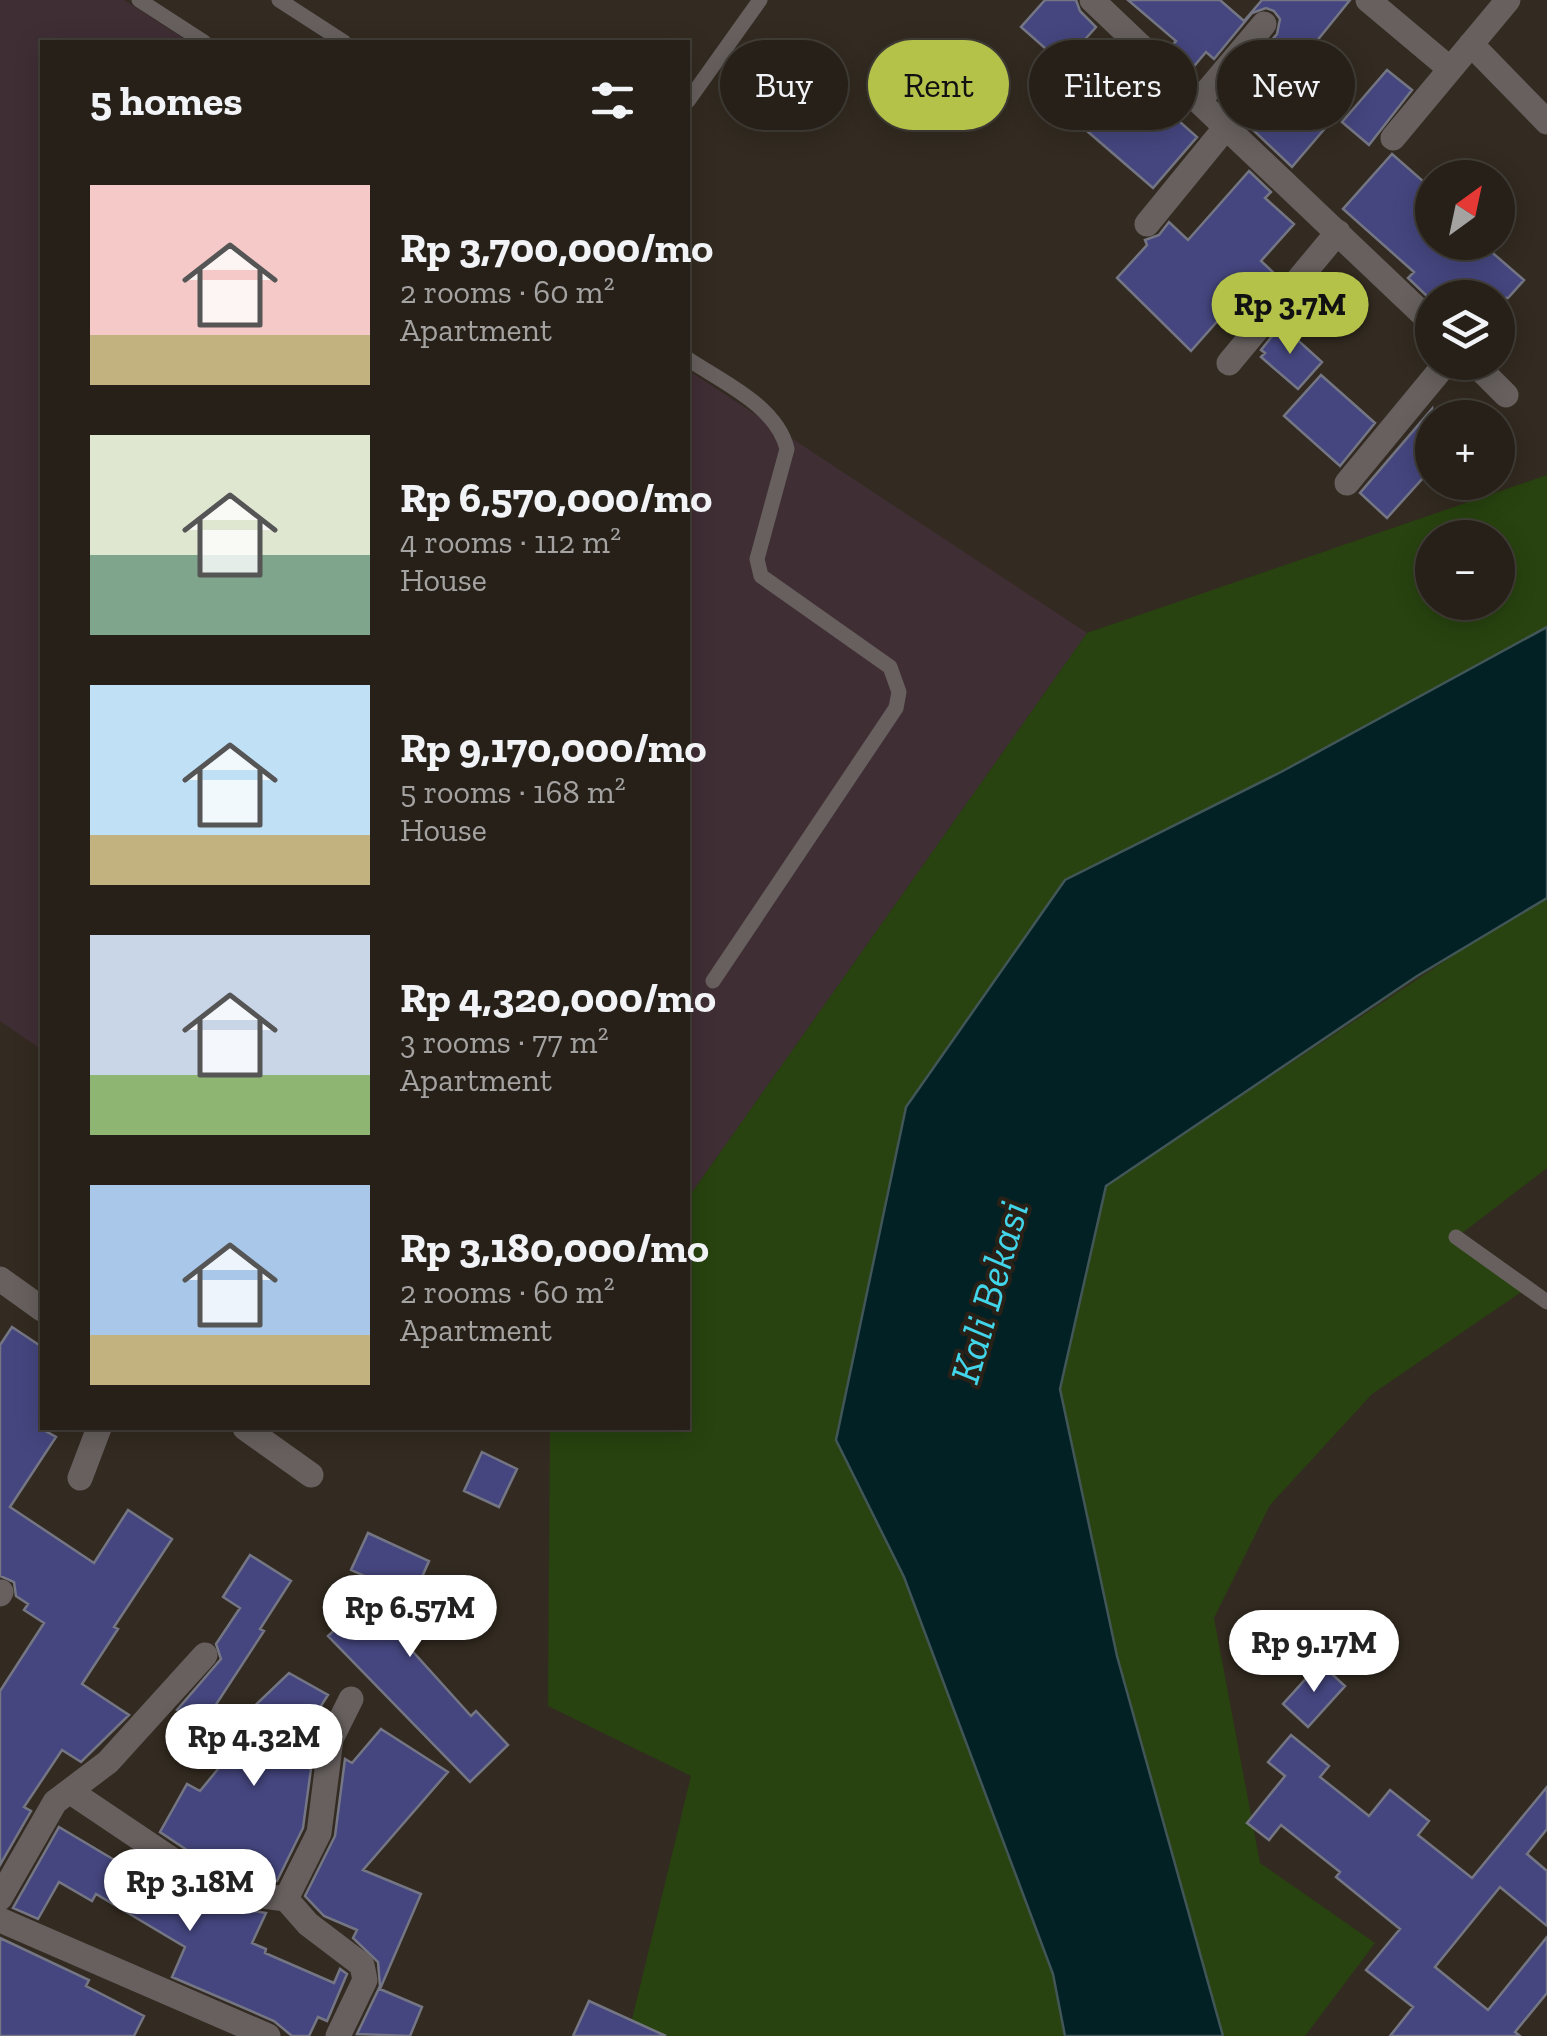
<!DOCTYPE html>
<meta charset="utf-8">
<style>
body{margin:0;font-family:"Zilla Slab",serif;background:#2e2822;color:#f1f3f6;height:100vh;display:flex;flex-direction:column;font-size:38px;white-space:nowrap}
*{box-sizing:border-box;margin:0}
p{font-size:32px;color:#a4a3a2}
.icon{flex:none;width:55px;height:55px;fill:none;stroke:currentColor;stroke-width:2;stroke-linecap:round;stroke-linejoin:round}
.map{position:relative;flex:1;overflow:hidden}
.sheet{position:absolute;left:40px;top:40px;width:650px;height:1390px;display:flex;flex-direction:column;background:#262019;border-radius:0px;box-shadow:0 5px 25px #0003,0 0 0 2px #423e38}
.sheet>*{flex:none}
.guide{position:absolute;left:720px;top:40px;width:675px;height:90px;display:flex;gap:20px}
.needle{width:65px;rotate:33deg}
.fabs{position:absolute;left:1415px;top:160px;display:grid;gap:20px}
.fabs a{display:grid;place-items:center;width:100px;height:100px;border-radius:50%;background:#262019;box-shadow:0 5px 25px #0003,0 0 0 2px #423e38;font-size:50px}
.price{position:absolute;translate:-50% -85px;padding:0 22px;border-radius:35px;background:#fff;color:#222;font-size:32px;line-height:65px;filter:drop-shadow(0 2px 5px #0008)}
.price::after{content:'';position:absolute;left:50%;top:60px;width:30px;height:22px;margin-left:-15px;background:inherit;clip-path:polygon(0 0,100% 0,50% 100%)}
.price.selected{background:#b4c24a;color:#111}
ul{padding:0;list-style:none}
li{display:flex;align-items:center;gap:30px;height:250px;padding:0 50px}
li span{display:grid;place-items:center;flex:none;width:280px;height:200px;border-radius:0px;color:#555}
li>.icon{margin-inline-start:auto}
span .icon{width:120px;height:120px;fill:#fffc;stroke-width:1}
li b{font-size:42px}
h2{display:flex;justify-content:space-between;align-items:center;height:120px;padding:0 50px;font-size:42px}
.pill{padding:0 35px;border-radius:45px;background:#262019;box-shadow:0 5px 25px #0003,0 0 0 2px #423e38;font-size:35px;line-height:90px}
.pill.selected{background:#b4c24a;color:#111}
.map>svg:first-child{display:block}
.industrial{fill:#402e35}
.green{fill:#28430f;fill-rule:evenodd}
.water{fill:#022125;stroke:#425657;stroke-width:2.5}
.building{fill:#45467f;stroke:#757684;stroke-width:2.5}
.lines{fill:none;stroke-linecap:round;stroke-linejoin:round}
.lane{stroke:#67605f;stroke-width:15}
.street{stroke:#67605f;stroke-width:25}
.labels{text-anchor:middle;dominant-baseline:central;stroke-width:8;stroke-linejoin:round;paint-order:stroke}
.water-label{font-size:42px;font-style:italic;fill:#42d5e9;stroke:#292117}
</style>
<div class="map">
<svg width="1547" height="2036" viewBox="0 0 1547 2036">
<rect width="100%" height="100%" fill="#332b21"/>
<path class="industrial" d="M 0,0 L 124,0 L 189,42 L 42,42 L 42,1050 L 0,1021 Z
M 688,370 L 1087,633 L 688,1198 Z"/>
<path class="green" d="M 1547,475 L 1547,627 L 1281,772 L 836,1440 L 904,1577 L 1053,1974 L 1065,2036 L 628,2036 L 691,1776 L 548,1706 L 550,1428 L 688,1428 L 688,1198 L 1087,633 ZM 1432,538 L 1498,538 L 1498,602 L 1432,602 Z
M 1547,898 L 1547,1168 L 1457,1237 L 1527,1288 L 1372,1394 L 1270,1505 L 1214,1618 L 1260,1863 L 1375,1943 L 1305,2036 L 1223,2036 L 1117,1656 L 1060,1389 L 1106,1186 L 1478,939 Z"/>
<path class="water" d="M 1547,627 L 1547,898 L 1417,976 L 1106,1186 L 1060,1389 L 1117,1656 L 1223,2036 L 1065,2036 L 1053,1974 L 904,1577 L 836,1440 L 906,1107 L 1065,880 L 1281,772 Z"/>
<path class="building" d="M 1045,0 L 1076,0 L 1080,11 L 1096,27 L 1063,64 L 1021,27 Z
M 1128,0 L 1220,0 L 1244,21 L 1262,0 L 1350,0 L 1286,79 L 1333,119 L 1292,167 L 1251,128 L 1269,106 L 1238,80 L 1277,34 L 1280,19 L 1274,11 L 1266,8 L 1252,13 L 1214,59 L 1206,52 L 1190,71 L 1168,50 L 1176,41 Z
M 1077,68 L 1142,126 L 1161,105 L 1197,137 L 1153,188 L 1050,99 Z
M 1387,70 L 1412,90 L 1369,145 L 1342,122 Z
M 1392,154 L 1432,189 L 1432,242 L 1480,242 L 1524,280 L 1508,298 L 1429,298 L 1408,278 L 1414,272 L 1343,209 Z
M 1249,171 L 1271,192 L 1265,198 L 1294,224 L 1261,261 L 1275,274 L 1252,299 L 1257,304 L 1237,328 L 1222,316 L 1191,351 L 1117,278 L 1147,245 L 1145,240 L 1159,235 L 1169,222 L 1188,240 Z
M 1281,325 L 1322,362 L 1298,389 L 1261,357 L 1265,353 L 1261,350 Z
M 1321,375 L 1375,423 L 1340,466 L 1284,416 Z
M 1432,409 L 1432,468 L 1387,518 L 1360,493 Z
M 12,1327 L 42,1347 L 42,1429 L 56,1437 L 10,1507 L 94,1563 L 128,1510 L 172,1539 L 114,1627 L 118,1629 L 82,1684 L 129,1715 L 81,1762 L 62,1750 L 24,1807 L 31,1811 L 0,1865 L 0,1691 L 44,1623 L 24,1610 L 28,1604 L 16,1596 L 14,1582 L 0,1576 L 0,1345 Z
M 482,1452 L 517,1469 L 499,1507 L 464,1491 Z
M 368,1533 L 429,1561 L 397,1634 L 471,1716 L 476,1711 L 508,1745 L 470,1782 L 328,1636 L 382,1584 L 351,1570 Z
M 250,1555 L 291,1581 L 260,1629 L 264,1631 L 202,1726 L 177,1710 L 221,1659 L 216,1644 L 240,1608 L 223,1597 Z
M 1320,1663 L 1345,1686 L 1308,1727 L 1283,1704 Z
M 289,1673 L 328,1695 L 304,1732 L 315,1739 L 303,1828 L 277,1881 L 223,1874 L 160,1832 L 187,1784 L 200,1791 L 236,1747 L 221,1738 Z
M 381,1729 L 448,1772 L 363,1870 L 421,1894 L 380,1989 L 422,2007 L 410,2036 L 357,2034 L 380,1986 L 378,1962 L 353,1938 L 357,1930 L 324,1916 L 305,1896 L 335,1836 L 345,1759 L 352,1763 Z
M 1291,1735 L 1329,1766 L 1320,1777 L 1369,1816 L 1390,1790 L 1429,1821 L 1418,1835 L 1472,1878 L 1547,1787 L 1547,1829 L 1527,1854 L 1547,1871 L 1547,1926 L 1500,1887 L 1435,1967 L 1488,2010 L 1547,1937 L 1547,1993 L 1515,2032 L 1520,2036 L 1390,2036 L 1413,2007 L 1366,1970 L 1400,1929 L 1336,1877 L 1340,1872 L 1281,1825 L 1269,1840 L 1247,1823 L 1285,1776 L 1268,1762 Z
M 59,1827 L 138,1874 L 145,1861 L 209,1904 L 266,1913 L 252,1943 L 266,1949 L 265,1953 L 334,1983 L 340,1969 L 347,1974 L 327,2021 L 318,2017 L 309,2036 L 292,2036 L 274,2021 L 172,1977 L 185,1947 L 96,1894 L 92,1901 L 59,1882 L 38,1919 L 13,1908 Z
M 0,1938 L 89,1980 L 86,1986 L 144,2016 L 134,2036 L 0,2036 Z
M 589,2001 L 666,2036 L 573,2036 Z"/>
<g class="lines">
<path class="lane" d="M 139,0 L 204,42
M 279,0 L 344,42
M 688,101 L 760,0
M 688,359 C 722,382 777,406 787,449 L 757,559 L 761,576 L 890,667 L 899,692 L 896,708 L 713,981
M 1456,1237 L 1547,1302"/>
<path class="street" d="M 1092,0 L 1432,323
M 1368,0 L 1449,68
M 1471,44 L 1547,122
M 1199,101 L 1264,24
M 1393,138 L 1508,0
M 1147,224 L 1227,126
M 1473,362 L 1506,395
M 1229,363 L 1338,232
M 1347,483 L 1447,362
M 0,1279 L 42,1309
M 245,1428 L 311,1475
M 80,1478 L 99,1428
M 0,1594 L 1,1592
M 71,1792 L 217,1890 L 286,1899 L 308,1924 L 362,1965 L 365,1980 L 338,2036
M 0,1898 L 55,1802 L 108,1762 L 205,1655
M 286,1899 L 319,1833 L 331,1739 L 351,1699
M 0,1920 L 268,2036"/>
</g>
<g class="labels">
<g class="water-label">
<text transform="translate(989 1292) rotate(-74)">Kali Bekasi</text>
</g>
</g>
</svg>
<div class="fabs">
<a><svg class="needle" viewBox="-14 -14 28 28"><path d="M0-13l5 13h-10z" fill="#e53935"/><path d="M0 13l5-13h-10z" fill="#a4a3a2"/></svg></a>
<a><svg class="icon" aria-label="layers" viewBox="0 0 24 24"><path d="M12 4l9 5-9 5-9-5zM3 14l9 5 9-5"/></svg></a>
<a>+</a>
<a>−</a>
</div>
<b class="price selected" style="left:1290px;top:357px">Rp 3.7M</b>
<b class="price" style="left:410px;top:1660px">Rp 6.57M</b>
<b class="price" style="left:1314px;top:1695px">Rp 9.17M</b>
<b class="price" style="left:254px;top:1789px">Rp 4.32M</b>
<b class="price" style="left:190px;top:1934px">Rp 3.18M</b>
<div class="guide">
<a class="pill">Buy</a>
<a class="pill selected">Rent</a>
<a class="pill">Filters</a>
<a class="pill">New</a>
</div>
<section class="sheet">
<h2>5 homes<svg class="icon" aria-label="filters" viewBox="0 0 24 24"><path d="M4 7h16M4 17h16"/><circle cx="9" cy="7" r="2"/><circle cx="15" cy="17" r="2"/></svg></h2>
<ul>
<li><span style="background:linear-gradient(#f6c9c9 75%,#c2b280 0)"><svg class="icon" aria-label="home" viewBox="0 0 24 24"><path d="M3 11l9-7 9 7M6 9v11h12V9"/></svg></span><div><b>Rp 3,700,000/mo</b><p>2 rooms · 60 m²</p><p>Apartment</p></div></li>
<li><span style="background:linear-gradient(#dfe7d0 60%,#7fa58c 0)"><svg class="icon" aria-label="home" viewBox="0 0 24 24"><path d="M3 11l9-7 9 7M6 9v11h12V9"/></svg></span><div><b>Rp 6,570,000/mo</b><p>4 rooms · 112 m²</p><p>House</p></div></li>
<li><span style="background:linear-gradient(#bfe0f5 75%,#c2b280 0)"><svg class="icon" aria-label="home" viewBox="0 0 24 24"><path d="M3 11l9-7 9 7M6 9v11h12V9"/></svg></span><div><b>Rp 9,170,000/mo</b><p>5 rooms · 168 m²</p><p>House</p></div></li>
<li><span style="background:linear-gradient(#c9d6e8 70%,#8fb573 0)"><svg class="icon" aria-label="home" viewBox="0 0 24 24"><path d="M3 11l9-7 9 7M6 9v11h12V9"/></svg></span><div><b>Rp 4,320,000/mo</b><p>3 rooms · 77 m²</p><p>Apartment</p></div></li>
<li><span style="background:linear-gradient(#a9c7e8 75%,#c2b280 0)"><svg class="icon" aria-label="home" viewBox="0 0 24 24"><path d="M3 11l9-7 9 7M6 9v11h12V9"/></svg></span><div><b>Rp 3,180,000/mo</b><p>2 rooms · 60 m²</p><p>Apartment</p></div></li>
</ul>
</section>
</div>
